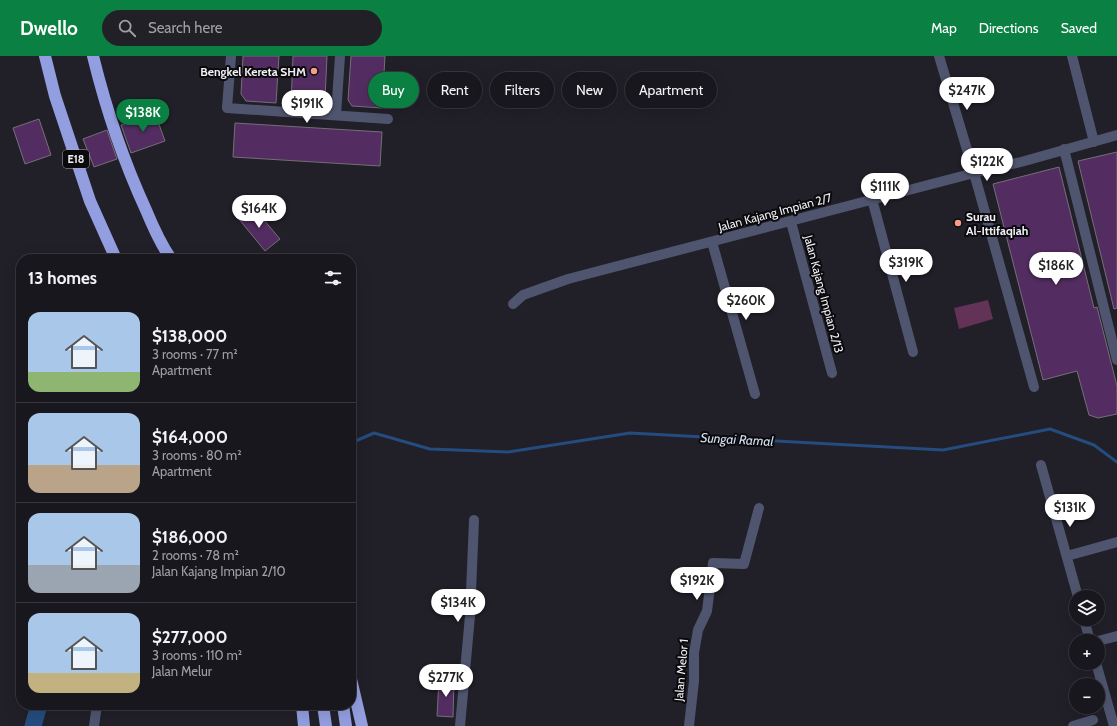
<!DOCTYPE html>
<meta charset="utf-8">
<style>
body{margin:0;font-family:Cabin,sans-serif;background:#222027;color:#f1f3f6;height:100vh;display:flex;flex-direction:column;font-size:15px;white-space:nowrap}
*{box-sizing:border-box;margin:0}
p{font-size:13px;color:#9f9fa4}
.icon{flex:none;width:22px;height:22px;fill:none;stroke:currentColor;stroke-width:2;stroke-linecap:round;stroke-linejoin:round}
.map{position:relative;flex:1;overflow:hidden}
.panel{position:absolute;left:16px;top:198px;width:340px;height:456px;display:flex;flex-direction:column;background:#19171e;border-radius:16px;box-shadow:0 4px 16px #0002,0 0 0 1px #37363c}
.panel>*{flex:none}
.guide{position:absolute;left:368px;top:16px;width:380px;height:36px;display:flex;gap:8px}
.buttons{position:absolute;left:1069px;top:534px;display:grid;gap:8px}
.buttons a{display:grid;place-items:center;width:36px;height:36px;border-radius:50%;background:#19171e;box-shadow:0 4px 16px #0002,0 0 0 1px #37363c;font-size:20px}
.price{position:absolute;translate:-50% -34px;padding:0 9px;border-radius:14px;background:#fff;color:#222;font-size:13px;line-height:26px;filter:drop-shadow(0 1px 2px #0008)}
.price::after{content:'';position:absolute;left:50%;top:24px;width:12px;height:9px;margin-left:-6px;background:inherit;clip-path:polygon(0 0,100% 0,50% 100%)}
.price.active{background:#0b8043;color:#fff}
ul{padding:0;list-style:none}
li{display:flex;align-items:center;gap:12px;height:100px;padding:0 12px}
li+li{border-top:1px solid #37363c}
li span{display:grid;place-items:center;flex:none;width:112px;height:80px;border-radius:12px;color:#555}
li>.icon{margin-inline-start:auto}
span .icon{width:48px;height:48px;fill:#fffc;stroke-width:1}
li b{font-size:17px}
h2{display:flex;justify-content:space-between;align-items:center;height:48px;padding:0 12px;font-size:17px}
.tag{padding:0 14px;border-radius:18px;background:#19171e;box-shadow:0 4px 16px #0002,0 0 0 1px #37363c;font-size:14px;line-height:36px}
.tag.active{background:#0b8043;color:#fff}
header{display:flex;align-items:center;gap:24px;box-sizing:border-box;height:56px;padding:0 20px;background:#0b8043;color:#fff}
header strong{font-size:19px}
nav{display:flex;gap:22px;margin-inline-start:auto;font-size:14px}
.search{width:280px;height:36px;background:#222027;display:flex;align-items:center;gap:10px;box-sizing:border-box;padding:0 14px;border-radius:22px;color:#9f9fa4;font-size:15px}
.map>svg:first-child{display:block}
.green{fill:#623257}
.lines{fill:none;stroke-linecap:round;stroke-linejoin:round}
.stream{stroke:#254c7f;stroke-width:3}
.river{stroke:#254c7f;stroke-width:17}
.building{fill:#532d61;stroke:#756f78}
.minor{stroke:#50556f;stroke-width:10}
.motorway{stroke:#929edf;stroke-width:12}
.poi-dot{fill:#f49e87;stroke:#0a0a0d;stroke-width:1.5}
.labels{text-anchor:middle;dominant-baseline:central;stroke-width:4;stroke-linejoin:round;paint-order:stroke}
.shield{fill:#0a0a0d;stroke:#acacb1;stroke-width:1}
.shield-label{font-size:11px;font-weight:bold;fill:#f2f1f7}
.poi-label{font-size:12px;font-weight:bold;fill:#f2f1f7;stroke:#0a0a0d;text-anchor:end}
.street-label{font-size:12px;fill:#f2f1f7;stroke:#0a0a0d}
.water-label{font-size:13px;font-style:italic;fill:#d5e1f1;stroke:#0a0a0d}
</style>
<header>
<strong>Dwello</strong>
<div class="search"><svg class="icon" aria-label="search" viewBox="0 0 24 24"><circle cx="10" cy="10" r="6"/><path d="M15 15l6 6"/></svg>Search here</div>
<nav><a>Map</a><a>Directions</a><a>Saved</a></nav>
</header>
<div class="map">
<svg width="1117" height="670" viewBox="0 0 1117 670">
<rect width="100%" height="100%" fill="#211f28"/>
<path class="green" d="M 988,244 L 993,263 L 959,273 L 954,252 Z"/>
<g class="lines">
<path class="stream" d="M 351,387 L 374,377 L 430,393 L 508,396 L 630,377 L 943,394 L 1050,373 L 1094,389 L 1117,406"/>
<path class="river" d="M 33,670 L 39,649"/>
</g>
<path class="building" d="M 243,0 L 279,0 L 276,47 L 246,45 L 241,38 Z
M 293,0 L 327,0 L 325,43 L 317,48 L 291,47 Z
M 351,0 L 385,0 L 382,52 L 352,50 L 348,44 Z
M 155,57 L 165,85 L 131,97 L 121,69 Z
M 39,63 L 51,99 L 25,108 L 13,72 Z
M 235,67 L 382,76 L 380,110 L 233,101 Z
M 107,74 L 117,103 L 94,111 L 83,83 Z
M 1117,96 L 1117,252 L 1114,253 L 1078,105 Z
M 1059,111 L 1094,252 L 1097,251 L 1117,330 L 1117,358 L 1098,362 L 1089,359 L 1077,315 L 1043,324 L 993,128 Z
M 252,150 L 280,183 L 265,195 L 238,162 Z
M 439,624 L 454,624 L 453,661 L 437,660 Z"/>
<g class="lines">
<path class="minor" d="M 231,0 L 227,52 L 388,63
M 939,0 L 974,117 L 1034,331
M 1072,0 L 1094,86
M 336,59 L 340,0
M 1064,93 L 1117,304
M 872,143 L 913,296
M 791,166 L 832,317
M 712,186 L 755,338
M 513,248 L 523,239 L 568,223 L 974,117 L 1021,106 L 1117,79
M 1041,409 L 1078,541
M 1067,500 L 1117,486
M 1084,563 L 1090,585
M 1098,585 L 1117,580
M 1096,607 L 1114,670
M 94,670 L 97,649
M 460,670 L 470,560 L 474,464
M 689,670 L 694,625 L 694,597 L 698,574 L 707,555 L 713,507 L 744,508 L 759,452
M 1073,670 L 1093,664"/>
<path class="motorway" d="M 45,0 L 55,40 L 90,145 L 116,203
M 93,0 C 106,53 123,104 146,154 C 153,171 160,187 171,203
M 351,623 L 362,670
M 302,649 L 304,670
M 323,649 L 326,670
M 343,649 L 346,670"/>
</g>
<g class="poi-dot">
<circle cx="314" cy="15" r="4"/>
<circle cx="958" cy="167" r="4"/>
</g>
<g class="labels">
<rect class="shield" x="63" y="94" width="26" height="18" rx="3"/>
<g class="shield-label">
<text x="76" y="103">E18</text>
</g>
<g class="poi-label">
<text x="306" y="15">Bengkel Kereta SHM</text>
<text x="966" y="160" text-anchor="start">Surau<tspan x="966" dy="14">Al-Ittifaqiah</tspan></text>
</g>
<g class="street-label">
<text transform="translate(775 156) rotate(-15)">Jalan Kajang Impian 2/7</text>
<text transform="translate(824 238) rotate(75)">Jalan Kajang Impian 2/13</text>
<text transform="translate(681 614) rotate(-85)">Jalan Melor 1</text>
</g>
<g class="water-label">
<text transform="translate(737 383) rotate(3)">Sungai Ramal</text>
</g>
</g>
</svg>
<div class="buttons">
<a><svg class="icon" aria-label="layers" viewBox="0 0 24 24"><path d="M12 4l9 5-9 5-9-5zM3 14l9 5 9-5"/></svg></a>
<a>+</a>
<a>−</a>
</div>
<b class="price" style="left:967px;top:55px">$247K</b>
<b class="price" style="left:307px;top:68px">$191K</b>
<b class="price active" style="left:143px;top:77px">$138K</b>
<b class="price" style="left:987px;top:126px">$122K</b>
<b class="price" style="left:885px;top:151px">$111K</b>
<b class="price" style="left:259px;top:173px">$164K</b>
<b class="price" style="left:906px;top:227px">$319K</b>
<b class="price" style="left:1056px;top:230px">$186K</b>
<b class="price" style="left:746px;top:265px">$260K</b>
<b class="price" style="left:1070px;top:472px">$131K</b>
<b class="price" style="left:697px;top:545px">$192K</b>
<b class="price" style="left:458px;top:567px">$134K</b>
<b class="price" style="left:446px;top:642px">$277K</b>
<div class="guide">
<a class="tag active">Buy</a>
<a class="tag">Rent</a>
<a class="tag">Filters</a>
<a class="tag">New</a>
<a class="tag">Apartment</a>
</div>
<section class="panel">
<h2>13 homes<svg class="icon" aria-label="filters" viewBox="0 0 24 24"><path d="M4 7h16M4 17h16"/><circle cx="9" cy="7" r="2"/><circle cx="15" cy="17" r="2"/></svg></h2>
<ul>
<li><span style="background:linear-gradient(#a9c7e8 75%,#8fb573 0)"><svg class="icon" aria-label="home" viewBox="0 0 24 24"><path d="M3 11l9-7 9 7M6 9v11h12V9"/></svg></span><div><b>$138,000</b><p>3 rooms · 77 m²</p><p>Apartment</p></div></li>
<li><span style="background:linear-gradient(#a9c7e8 65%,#b9a48a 0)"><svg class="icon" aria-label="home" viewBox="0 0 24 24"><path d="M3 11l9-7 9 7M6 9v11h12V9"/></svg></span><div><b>$164,000</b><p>3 rooms · 80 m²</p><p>Apartment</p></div></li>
<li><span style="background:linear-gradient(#a9c7e8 65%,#9aa5b1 0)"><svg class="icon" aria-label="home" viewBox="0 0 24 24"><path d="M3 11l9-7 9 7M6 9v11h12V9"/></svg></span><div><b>$186,000</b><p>2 rooms · 78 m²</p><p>Jalan Kajang Impian 2/10</p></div></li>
<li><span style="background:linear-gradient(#a9c7e8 75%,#c2b280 0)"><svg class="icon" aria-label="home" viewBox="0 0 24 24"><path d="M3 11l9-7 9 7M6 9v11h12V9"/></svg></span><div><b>$277,000</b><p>3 rooms · 110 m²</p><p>Jalan Melur</p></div></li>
</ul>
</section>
</div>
